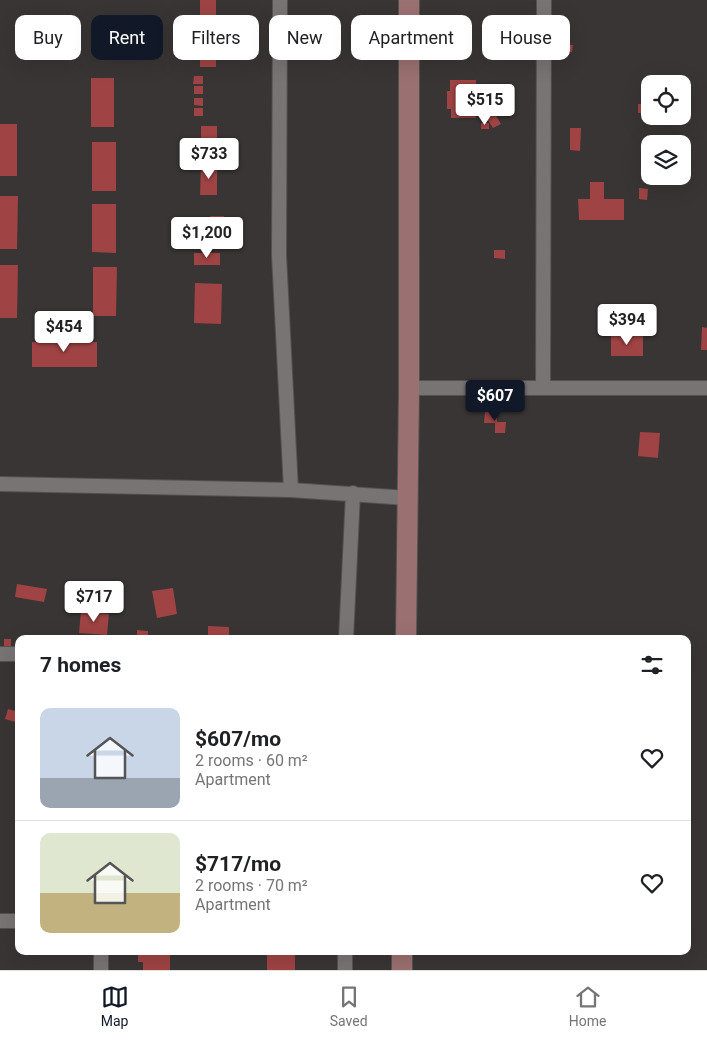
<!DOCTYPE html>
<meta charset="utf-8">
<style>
body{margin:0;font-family:Roboto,sans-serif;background:#f6f6f6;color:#202124;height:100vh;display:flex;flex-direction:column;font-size:19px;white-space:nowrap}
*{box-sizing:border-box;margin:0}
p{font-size:16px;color:#757577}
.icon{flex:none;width:28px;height:28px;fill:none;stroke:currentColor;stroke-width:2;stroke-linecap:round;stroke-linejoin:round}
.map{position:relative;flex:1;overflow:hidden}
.side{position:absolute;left:15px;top:635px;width:676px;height:320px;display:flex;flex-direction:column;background:#fff;border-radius:10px;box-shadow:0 5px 20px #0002}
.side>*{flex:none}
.top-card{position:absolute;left:15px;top:15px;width:678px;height:45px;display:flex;gap:10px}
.tools{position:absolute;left:641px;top:75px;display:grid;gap:10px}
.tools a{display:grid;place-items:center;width:50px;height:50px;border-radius:10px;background:#fff;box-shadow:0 5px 20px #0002;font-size:25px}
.price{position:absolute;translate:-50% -42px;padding:0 11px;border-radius:5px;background:#fff;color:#222;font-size:16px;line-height:32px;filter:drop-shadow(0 1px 2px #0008)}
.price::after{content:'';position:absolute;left:50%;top:30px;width:15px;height:11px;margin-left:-8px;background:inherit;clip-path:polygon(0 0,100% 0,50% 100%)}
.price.on{background:#111827;color:#fff}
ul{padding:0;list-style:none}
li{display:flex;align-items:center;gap:15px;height:125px;padding:0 25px}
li+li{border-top:1px solid #e0e0e0}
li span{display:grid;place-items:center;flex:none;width:140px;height:100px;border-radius:10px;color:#555}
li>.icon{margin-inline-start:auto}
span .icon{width:60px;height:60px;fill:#fffc;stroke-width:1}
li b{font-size:21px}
h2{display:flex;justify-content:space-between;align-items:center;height:60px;padding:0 25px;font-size:21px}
.chip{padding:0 18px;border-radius:10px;background:#fff;box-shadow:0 5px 20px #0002;font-size:18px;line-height:45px}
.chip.on{background:#111827;color:#fff}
.tabs{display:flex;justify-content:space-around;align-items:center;height:70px;border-top:1px solid #e0e0e0;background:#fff;font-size:14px;color:#757577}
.tabs a{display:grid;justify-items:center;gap:2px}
.tabs .on{color:#111827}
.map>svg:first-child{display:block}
.building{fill:#9f4344}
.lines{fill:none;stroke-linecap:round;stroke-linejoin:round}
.street-casing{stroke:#545151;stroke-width:16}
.secondary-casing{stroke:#545151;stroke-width:22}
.street{stroke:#797474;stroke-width:14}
.secondary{stroke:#9b7070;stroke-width:20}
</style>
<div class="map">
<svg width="707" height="970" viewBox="0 0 707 970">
<rect width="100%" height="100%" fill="#393534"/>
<path class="building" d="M 200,0 L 216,0 L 216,28 L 200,28 Z
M 200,35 L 216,36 L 216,67 L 200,67 Z
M 566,45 L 573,45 L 572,52 L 565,52 Z
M 194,76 L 203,76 L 203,84 L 193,84 Z
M 91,78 L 114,78 L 114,127 L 91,127 Z
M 450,80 L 476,80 L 476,96 L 479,96 L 479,110 L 476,110 L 476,118 L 451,118 L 451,109 L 447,109 L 447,91 L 450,91 Z
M 194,86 L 203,86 L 203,94 L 194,94 Z
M 194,98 L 203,98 L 203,106 L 194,105 Z
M 638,104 L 650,104 L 650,113 L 638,113 Z
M 194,108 L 203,108 L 203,116 L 194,116 Z
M 495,114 L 501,124 L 493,128 L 487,119 Z
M 481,123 L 489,123 L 489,129 L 481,129 Z
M 0,124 L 17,124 L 17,176 L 0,176 Z
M 201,126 L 217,126 L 217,157 L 201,157 Z
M 570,128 L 581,128 L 580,151 L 570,150 Z
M 92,142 L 116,142 L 116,191 L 92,191 Z
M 201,164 L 217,164 L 217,195 L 200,195 Z
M 590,182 L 604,182 L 604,199 L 624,199 L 624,220 L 579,220 L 578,199 L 590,199 Z
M 639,188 L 648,189 L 647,200 L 639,199 Z
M 0,196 L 18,196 L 17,249 L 0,249 Z
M 92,204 L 116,204 L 116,253 L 92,252 Z
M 210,216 L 224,216 L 223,237 L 209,236 Z
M 494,250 L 505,250 L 505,259 L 494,258 Z
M 194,253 L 220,253 L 220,265 L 194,265 Z
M 0,265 L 18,265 L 17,318 L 0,318 Z
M 93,267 L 117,267 L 116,316 L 93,316 Z
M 195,283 L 222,284 L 221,324 L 194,323 Z
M 648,310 L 655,310 L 655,318 L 648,317 Z
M 702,327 L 707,328 L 707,350 L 701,350 Z
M 57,334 L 71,334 L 71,342 L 97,342 L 97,367 L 32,367 L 32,342 L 57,342 Z
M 611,336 L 643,336 L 643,356 L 611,356 Z
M 485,412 L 497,412 L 497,422 L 506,422 L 505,433 L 495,433 L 495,423 L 484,423 Z
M 640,432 L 660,433 L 658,458 L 638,456 Z
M 17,584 L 47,589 L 44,602 L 15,597 Z
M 173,588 L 177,614 L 157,618 L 152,591 Z
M 81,611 L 109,614 L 107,635 L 79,633 Z
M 208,626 L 229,627 L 229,638 L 208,638 Z
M 137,630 L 148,631 L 148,639 L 137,639 Z
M 4,639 L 11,639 L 11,647 L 4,647 Z
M 8,709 L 19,712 L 19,723 L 5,719 Z
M 138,951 L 170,951 L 170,970 L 143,970 L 143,962 L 138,962 Z
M 267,951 L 295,951 L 295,970 L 267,970 Z"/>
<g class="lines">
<g class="street-casing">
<path id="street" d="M 280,0 L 279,255 L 291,490
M 409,388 L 707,388
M 543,388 L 544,0
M 0,484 L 291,490 L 408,498
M 346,639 L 353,493
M 0,654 L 19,654
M 0,921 L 19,921
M 101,951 L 101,970
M 345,951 L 345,970"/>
</g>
<g class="secondary-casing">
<path id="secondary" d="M 406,639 L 409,388 L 409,0
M 402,970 L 402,951"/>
</g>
<use href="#street" class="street"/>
<use href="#secondary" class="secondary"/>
</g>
</svg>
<div class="tools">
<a><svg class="icon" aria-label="locate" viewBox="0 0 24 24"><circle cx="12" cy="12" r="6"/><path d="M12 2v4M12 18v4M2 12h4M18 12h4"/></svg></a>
<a><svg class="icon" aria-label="layers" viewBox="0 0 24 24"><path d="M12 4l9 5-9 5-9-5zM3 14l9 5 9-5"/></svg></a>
</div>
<b class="price" style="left:485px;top:126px">$515</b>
<b class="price" style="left:209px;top:180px">$733</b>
<b class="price" style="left:207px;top:259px">$1,200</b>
<b class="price" style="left:627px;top:346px">$394</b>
<b class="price" style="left:64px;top:353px">$454</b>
<b class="price on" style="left:495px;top:422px">$607</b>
<b class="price" style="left:94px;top:623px">$717</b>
<div class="top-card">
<a class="chip">Buy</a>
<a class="chip on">Rent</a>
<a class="chip">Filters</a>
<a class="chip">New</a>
<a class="chip">Apartment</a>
<a class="chip">House</a>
</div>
<section class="side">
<h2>7 homes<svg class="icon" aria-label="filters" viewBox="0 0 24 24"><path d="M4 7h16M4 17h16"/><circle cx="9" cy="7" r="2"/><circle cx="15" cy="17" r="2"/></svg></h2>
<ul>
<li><span style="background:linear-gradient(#c9d6e8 70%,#9aa5b1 0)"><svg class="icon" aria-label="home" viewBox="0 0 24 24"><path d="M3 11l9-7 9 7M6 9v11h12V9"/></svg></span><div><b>$607/mo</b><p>2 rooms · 60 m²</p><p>Apartment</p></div><svg class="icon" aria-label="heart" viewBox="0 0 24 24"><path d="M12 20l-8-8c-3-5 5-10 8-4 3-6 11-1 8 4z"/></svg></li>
<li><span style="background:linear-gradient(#dfe7d0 60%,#c2b280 0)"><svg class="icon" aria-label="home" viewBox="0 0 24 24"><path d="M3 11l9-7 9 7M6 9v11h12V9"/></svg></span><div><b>$717/mo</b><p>2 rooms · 70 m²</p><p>Apartment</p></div><svg class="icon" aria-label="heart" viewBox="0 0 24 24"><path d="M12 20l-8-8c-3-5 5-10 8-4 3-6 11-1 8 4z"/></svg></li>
</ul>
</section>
</div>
<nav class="tabs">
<a class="on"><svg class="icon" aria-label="map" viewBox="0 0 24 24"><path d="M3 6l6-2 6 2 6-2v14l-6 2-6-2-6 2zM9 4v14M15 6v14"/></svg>Map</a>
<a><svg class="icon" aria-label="saved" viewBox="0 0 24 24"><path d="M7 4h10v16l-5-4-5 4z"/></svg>Saved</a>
<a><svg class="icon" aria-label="home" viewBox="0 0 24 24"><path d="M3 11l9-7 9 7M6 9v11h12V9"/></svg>Home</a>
</nav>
